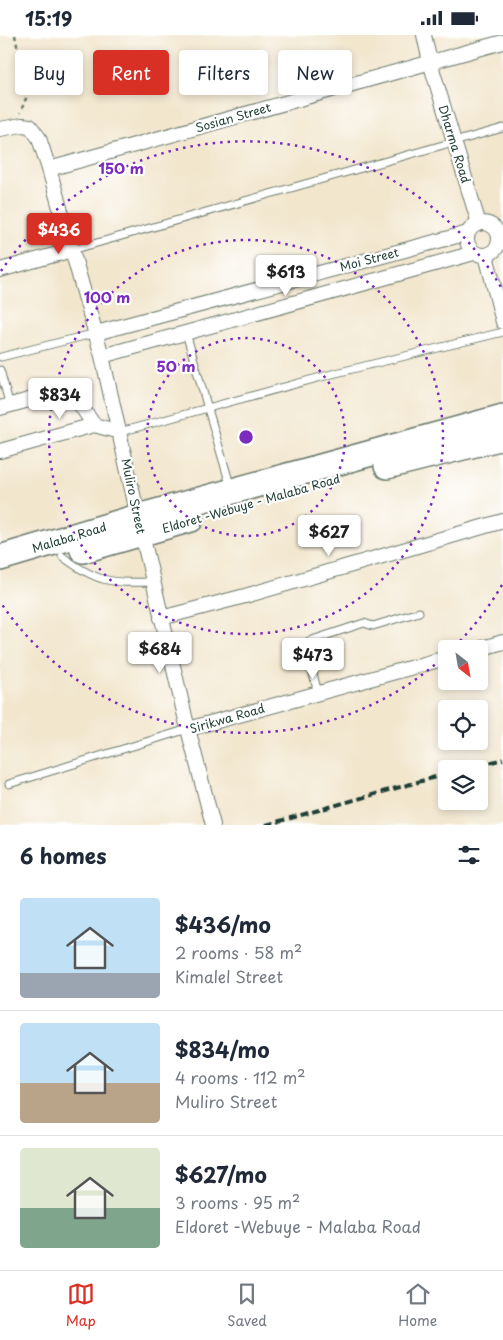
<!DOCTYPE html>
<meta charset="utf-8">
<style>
body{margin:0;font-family:"Playpen Sans",sans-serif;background:#f6f6f7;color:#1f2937;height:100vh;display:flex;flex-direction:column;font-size:19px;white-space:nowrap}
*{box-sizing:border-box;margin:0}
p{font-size:16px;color:#747a83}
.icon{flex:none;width:28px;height:28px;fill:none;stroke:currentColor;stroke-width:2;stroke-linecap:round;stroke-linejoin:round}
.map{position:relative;height:790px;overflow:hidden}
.side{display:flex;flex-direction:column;background:#fff;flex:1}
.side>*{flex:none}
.banner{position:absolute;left:15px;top:15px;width:474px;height:45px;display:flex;gap:10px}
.needle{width:32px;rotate:149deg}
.buttons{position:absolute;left:438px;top:605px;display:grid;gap:10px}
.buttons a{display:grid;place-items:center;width:50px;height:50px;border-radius:5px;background:#fff;box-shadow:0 2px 8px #0003;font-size:25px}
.price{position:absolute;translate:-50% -42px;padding:0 11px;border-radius:5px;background:#fff;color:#222;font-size:16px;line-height:32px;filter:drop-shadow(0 1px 2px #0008)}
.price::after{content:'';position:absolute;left:50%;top:30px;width:15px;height:11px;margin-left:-8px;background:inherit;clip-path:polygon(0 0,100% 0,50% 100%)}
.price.active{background:#d93025;color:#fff}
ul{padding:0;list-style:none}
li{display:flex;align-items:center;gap:15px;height:125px;padding:0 20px}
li+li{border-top:1px solid #e0e1e3}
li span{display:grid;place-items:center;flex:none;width:140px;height:100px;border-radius:5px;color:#555}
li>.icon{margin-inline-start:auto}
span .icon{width:60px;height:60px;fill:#fffc;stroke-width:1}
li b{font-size:21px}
h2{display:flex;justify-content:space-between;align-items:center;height:60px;padding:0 20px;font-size:21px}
.pill{padding:0 18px;border-radius:5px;background:#fff;box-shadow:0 2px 8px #0003;font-size:18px;line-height:45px}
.pill.active{background:#d93025;color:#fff}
.status{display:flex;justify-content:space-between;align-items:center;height:35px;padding:0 25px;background:#fff;direction:ltr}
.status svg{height:14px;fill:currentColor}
.dock{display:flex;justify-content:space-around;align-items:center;height:70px;border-top:1px solid #e0e1e3;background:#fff;font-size:14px;color:#747a83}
.dock a{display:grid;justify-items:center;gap:2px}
.dock .active{color:#d93025}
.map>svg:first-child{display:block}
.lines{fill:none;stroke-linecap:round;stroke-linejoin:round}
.lane-casing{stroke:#69786a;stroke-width:9}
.street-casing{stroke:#69786a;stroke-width:16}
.highway-casing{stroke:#69786a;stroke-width:28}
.path{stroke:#69786a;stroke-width:2.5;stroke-dasharray:4 4;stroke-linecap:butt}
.lane{stroke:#fff;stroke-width:7}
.street{stroke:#fff;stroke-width:14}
.highway{stroke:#fff;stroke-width:25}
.rail{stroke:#1f3d34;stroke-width:4;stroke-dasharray:8 4;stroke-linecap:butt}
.ring{fill:none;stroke:#7b2cbf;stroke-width:2.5;stroke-dasharray:2.5 5}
.labels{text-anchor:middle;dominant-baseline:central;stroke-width:4.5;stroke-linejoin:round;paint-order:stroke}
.street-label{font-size:12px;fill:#1f3d34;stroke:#fff}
.centre{fill:#7b2cbf;stroke:#fff;stroke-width:2.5}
.ring-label{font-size:15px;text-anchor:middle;font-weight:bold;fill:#7b2cbf;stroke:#fff;stroke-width:4.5;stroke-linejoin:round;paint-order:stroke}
</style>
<div class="status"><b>15:19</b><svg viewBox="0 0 49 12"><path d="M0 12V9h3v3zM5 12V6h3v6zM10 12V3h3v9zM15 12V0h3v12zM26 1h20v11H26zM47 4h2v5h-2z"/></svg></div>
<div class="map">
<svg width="503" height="790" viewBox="0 0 503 790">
<rect width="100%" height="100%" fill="#fff"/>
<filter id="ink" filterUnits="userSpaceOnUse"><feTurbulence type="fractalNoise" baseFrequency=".02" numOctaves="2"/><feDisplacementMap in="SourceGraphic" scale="10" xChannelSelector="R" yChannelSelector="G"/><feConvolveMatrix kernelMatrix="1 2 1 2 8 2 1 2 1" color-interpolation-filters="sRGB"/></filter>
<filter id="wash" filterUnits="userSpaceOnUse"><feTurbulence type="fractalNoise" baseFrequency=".0096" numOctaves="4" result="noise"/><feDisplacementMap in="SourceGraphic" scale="20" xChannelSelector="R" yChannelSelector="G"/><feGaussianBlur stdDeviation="1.12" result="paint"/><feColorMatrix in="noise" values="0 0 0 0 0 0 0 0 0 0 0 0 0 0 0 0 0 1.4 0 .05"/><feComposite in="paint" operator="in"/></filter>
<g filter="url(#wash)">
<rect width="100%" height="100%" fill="#f2e6cd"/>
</g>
<g filter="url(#ink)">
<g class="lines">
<g class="lane-casing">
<path id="lane" d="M 72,215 L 503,93
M 186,298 L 231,453
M 1,322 L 96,298
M 0,335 L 10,371
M 120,397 L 332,339 L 503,297
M 62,521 C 97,548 111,548 153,547
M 318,658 L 307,616 L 309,606 L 364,588 L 373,591 L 419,577
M 9,749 L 188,694"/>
</g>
<g class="street-casing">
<path id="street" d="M 424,0 L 430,27 L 479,189
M 0,94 L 22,90 L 30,91 L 39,103 L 49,134 L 102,321 L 142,499 L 188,694 L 213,790
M 49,134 L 503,7
M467 204a16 16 0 1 1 32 0a16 16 0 1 1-32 0Z
M 486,220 L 503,287
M 0,235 L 72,215
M 96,298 L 468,198
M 102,321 L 474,218
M 0,373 L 54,358 L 66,357 L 77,365 L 94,390
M 0,416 L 94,390 L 120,397
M 161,583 L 245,561 L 503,486
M 479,614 L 503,607
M 188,694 L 446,623"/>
</g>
<g class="highway-casing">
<path id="highway" d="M 387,431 L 503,402
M 83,515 L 191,484
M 0,523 L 138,482 L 503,382"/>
</g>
<path class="path" d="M 15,0 L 27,61 L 20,78"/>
<use href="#lane" class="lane"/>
<use href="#street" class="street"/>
<use href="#highway" class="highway"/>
<path class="rail" d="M 467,734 L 503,724
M 266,790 L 446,739"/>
</g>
</g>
<g class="ring">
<circle cx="246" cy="402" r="99"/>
<circle cx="246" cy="402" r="197"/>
<path d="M502 550A296 296 0 0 1 453 613M446 620A296 296 0 0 1 1 568M1 236A296 296 0 0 1 502 254"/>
</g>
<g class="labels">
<g class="street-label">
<text transform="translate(233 82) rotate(-16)">Sosian Street</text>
<text transform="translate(455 109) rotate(73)">Dharma Road</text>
<text transform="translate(369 224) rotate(-15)">Moi Street</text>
<text transform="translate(134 461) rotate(78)">Muliro Street</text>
<text transform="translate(251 468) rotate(-16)">Eldoret -Webuye - Malaba Road</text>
<text transform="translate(69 502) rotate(-17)">Malaba Road</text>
<text transform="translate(227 683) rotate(-16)">Sirikwa Road</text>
</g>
</g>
<circle cx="246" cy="402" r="8" class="centre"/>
<g class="ring-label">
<text x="121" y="139">150 m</text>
<text x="107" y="268">100 m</text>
<text x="176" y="337">50 m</text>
</g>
</svg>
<div class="buttons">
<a><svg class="needle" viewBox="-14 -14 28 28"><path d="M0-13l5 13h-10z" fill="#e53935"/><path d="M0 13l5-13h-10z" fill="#747a83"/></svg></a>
<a><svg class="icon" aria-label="locate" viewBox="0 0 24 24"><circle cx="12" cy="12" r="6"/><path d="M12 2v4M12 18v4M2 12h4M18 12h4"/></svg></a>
<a><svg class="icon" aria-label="layers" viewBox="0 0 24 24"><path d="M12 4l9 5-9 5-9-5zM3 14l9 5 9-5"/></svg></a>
</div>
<b class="price active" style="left:59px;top:220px">$436</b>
<b class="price" style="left:286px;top:262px">$613</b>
<b class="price" style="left:60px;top:385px">$834</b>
<b class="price" style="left:329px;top:522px">$627</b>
<b class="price" style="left:160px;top:639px">$684</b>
<b class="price" style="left:313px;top:645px">$473</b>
<div class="banner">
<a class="pill">Buy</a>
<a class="pill active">Rent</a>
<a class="pill">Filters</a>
<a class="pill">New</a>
</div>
</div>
<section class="side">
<h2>6 homes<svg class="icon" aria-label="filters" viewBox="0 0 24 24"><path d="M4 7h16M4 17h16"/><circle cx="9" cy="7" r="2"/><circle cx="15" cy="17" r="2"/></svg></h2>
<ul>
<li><span style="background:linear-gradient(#bfe0f5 75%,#9aa5b1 0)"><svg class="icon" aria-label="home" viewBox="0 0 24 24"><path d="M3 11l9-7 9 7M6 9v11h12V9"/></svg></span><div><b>$436/mo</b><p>2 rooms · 58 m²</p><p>Kimalel Street</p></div></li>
<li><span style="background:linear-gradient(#bfe0f5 60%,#b9a48a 0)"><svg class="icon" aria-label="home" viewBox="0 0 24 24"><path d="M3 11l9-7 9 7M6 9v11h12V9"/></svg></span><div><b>$834/mo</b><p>4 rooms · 112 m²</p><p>Muliro Street</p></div></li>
<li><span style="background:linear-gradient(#dfe7d0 60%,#7fa58c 0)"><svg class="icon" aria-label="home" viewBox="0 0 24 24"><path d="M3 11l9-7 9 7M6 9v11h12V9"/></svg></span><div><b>$627/mo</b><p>3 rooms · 95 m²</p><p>Eldoret -Webuye - Malaba Road</p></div></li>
</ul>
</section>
<nav class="dock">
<a class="active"><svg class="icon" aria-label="map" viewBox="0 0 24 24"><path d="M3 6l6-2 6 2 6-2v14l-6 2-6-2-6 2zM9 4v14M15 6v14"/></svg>Map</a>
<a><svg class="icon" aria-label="saved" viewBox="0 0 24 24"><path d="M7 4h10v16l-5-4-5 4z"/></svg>Saved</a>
<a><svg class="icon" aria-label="home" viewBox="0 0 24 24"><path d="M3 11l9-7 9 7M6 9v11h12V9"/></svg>Home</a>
</nav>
